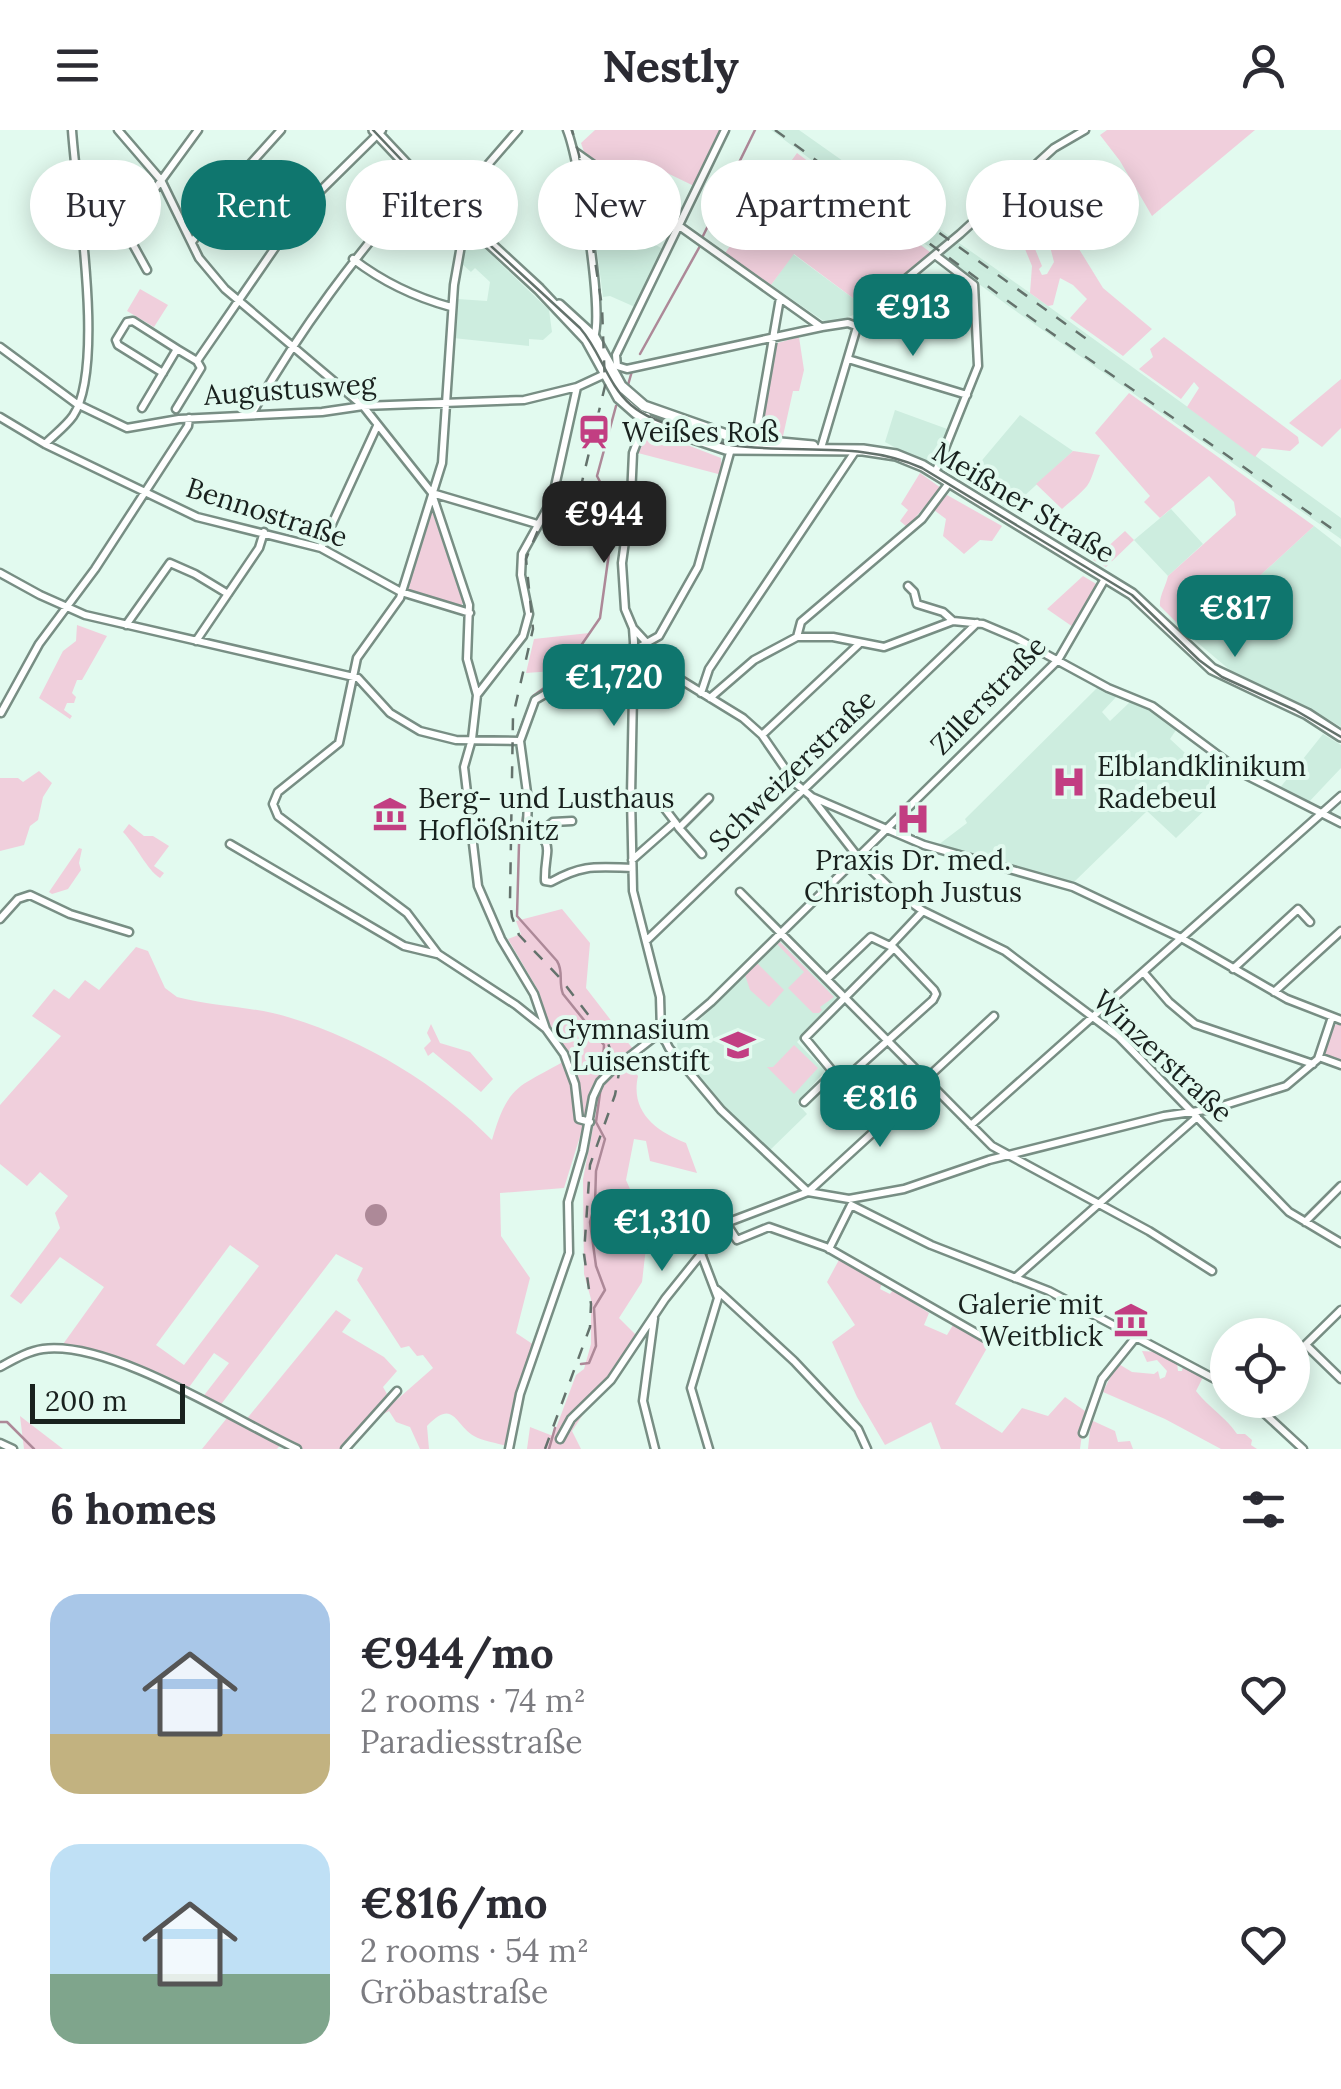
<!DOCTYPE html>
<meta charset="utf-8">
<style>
body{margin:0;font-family:Lora,serif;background:#f7f7f7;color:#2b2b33;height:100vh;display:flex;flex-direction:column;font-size:38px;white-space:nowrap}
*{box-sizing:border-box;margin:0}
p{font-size:32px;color:#7c7c81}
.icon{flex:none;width:55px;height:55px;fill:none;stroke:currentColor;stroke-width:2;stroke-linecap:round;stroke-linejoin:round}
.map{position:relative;height:1319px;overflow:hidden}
.side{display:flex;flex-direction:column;background:#fff;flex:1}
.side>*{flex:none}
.top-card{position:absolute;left:30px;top:30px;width:1282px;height:90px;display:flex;gap:20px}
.tools{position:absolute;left:1210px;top:1188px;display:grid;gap:20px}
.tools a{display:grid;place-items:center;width:100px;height:100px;border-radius:50%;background:#fff;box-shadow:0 5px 25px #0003;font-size:50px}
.scale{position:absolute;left:30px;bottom:25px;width:155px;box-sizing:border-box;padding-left:10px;border:5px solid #19211e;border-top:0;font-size:28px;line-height:35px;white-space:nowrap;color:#19211e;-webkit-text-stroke:8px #e2faef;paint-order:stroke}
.price{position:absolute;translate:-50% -85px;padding:0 22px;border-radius:20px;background:#0f766e;color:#fff;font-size:32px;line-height:65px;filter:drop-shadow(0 2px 5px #0008)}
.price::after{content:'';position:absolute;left:50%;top:60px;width:30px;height:22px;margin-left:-15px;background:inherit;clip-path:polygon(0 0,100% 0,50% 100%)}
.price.current{background:#222;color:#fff}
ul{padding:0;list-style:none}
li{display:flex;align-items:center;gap:30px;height:250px;padding:0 50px}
li span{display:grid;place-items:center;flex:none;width:280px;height:200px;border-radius:30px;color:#555}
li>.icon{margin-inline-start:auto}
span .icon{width:120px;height:120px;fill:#fffc;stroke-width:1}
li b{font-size:42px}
h2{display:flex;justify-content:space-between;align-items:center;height:120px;padding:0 50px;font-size:42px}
.tag{padding:0 35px;border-radius:45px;background:#fff;box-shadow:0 5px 25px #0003;font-size:35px;line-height:90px}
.tag.current{background:#0f766e;color:#fff}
header{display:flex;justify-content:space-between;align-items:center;height:130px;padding:0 50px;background:#fff;font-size:45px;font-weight:800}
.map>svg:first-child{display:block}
.built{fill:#cdeddf}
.green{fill:#f0cfdc;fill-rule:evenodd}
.water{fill:#ad8998}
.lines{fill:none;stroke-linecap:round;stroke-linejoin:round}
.stream{stroke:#ad8998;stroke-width:2.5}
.minor-casing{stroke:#788e84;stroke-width:11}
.major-casing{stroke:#788e84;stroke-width:14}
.minor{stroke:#fff;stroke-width:6}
.major{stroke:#fff;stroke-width:9}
.tram{stroke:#64726c;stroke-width:2.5}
.rail{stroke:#64726c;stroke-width:2.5;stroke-dasharray:12 12;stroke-linecap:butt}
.minor-bridge-casing{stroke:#788e84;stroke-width:11;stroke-linecap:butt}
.minor-bridge{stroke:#fff;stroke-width:6}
.labels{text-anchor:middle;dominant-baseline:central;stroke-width:8;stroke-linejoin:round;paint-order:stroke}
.street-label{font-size:28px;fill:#19211e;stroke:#e2faef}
.poi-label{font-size:28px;fill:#19211e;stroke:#e2faef;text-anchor:start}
</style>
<header><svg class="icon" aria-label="menu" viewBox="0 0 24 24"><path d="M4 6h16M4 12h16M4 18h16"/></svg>Nestly<svg class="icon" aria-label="person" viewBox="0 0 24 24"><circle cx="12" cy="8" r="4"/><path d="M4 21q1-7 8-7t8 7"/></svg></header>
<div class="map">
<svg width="1341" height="1319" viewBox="0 0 1341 1319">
<rect width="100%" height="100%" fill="#e2faef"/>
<path class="built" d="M 771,0 L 799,0 L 1030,163 L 1341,388 L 1341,409 L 1010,177 Z
M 586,36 L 630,67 L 617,94 L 663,119 L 635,177 L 610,166 L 603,167 Z
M 468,111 L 477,111 L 549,180 L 552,202 L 543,210 L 529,209 L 529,216 L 453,208 L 457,169 L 487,171 L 490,152 L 475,138 L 471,142 L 461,133 Z
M 793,124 L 865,177 L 856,184 L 828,194 L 771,155 Z
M 895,280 L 950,300 L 935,339 L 885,312 Z
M 1020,285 L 1073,321 L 1009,380 L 978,360 L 991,346 L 978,335 Z
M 1171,379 L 1203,414 L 1168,446 L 1134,410 Z
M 1314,396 L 1341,417 L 1341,597 L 1308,577 L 1231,541 L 1192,508 Z
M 1098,557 L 1118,565 L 1102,582 L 1110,591 L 1131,571 L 1151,579 L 1178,597 L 1170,609 L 1211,647 L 1208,656 L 1218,667 L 1176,708 L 1147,681 L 1074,752 L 938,715 L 967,693 L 965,689 Z
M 1323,604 L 1341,615 L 1341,638 L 1307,674 L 1279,659 Z
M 781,808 L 840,869 L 797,912 L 825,941 L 797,973 L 807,984 L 768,1022 L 719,972 L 678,922 L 677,913 Z"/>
<path class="green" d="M 595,0 L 721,0 L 694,56 L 663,41 L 645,66 L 584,22 L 581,13 Z
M 1107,0 L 1255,0 L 1152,86 L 1120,31 L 1100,5 Z
M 797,23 L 930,122 L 865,177 L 794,124 L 771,155 L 725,123 Z
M 1063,93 L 1103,158 L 1152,199 L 1123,226 L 1070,188 L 1087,169 L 1073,155 L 1060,148 L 1053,175 L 1048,176 L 1030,163 L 1032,136 L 1025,119 L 1033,114 L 1042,136 L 1039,139 L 1042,145 L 1047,144 L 1054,132 L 1047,105 Z
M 140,159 L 168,175 L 154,197 L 127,181 Z
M 799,207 L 804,240 L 799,261 L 793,261 L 783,306 L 759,305 L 774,214 Z
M 1164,207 L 1298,307 L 1299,313 L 1290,321 L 1262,318 L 1255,327 L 1187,277 L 1199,258 L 1194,252 L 1181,269 L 1139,239 L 1153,227 L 1150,219 Z
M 1341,249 L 1341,298 L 1322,317 L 1289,293 Z
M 1129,263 L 1314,396 L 1192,508 L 1160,476 C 1159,466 1166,456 1168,446 L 1236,385 L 1234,372 L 1209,346 L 1160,388 L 1144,372 L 1150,366 L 1095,303 Z
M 651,301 L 721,328 L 722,345 L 638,323 Z
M 1073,321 L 1100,325 C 1095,334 1093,348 1087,356 C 1080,364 1070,372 1062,379 L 1036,354 Z
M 920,343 L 941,358 L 907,397 L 900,391 L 908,380 L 901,374 Z
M 947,365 L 1002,396 L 992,411 L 980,410 L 964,424 L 943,406 L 946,389 L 934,380 Z
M 432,381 L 463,473 L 461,476 L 408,459 Z
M 1125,401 L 1134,410 L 1106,437 L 1093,430 Z
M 1083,446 L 1098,455 L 1073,497 L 1047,479 Z
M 77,495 L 107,506 L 82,550 L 77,550 L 72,563 L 76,567 L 74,573 L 67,573 L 64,580 L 72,586 L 70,589 L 39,568 L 63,521 L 76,511 Z
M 589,503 L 567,540 L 526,543 L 534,509 Z
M 39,641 L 52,653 L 43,667 L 38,690 L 30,696 L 24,715 L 0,721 L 0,648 L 18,648 L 23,652 Z
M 129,694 L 144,706 L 153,706 L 169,716 L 154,736 L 164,743 L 160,748 C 147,740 136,715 123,702 Z
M 79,718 L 82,719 L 79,733 L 81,740 L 68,759 L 52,764 L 49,762 Z
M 562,779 L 590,813 L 586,858 L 633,919 L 622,925 L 638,946 C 630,982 656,1001 686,1013 L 697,1043 L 650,1031 L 646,1011 L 634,1009 L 626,1050 L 648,1100 L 642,1152 L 619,1188 L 636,1205 L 572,1301 L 581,1319 L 527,1319 L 530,1297 L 553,1306 L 576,1245 L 584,1239 L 591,1214 L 591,1169 L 584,1144 L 583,1049 L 599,967 L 582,1000 L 564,1058 L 500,1063 L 501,1106 L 530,1148 L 516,1203 L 534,1215 L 512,1276 L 507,1316 C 497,1313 482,1311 474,1306 C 454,1294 454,1268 427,1296 L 429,1319 L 420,1319 L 410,1297 L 396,1292 L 389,1281 L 376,1288 L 433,1238 L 423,1225 L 417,1226 L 409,1216 L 401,1218 L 357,1150 L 363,1138 L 336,1124 L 219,1277 L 202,1268 L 229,1233 L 214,1223 L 187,1260 L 139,1238 L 61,1217 L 104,1157 L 60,1127 L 21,1174 L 10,1166 L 60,1098 L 55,1083 L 68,1066 L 40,1042 L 27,1056 L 0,1034 L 0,975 L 61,906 L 32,886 L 54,859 L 69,869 L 85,850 L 99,860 L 136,817 L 148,821 L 165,858 L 177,867 C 214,877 254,876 291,888 C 366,911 437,954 492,1010 C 509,950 521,958 569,928 L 551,901 L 539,862 L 508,809 L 521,804 L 516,791 ZM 230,1115 L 259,1136 L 184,1235 L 156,1215 Z
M 780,812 L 834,867 L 820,877 L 822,880 L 819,883 L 813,883 L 788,858 L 804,842 L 777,814 Z
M 757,833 L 784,860 L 769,877 L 750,860 L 745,845 Z
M 1339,893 L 1341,894 L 1341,933 L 1323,927 L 1332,897 Z
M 431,894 L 440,913 L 470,922 L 493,949 L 481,962 L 433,922 L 428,926 L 424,918 L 431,911 L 427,903 Z
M 794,915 L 818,938 L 794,964 L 767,937 L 773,937 Z
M 840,1128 L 882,1153 L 880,1159 L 890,1164 L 893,1160 L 929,1183 L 924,1195 L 947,1205 L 953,1195 L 991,1211 L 955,1274 L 1002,1303 L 1022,1278 L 1048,1286 L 1065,1267 L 1085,1281 L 1080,1319 L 941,1319 L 931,1292 L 885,1315 L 857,1267 L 832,1212 L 855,1195 L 827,1152 Z
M 336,1180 L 351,1190 L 342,1202 L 384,1227 L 397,1241 L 383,1257 L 387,1264 L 341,1319 L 303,1319 L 285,1310 L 277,1319 L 202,1319 L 231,1283 L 245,1291 Z
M 1142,1221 L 1158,1222 L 1177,1233 L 1178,1241 L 1182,1241 L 1183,1236 L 1203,1247 L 1196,1261 C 1209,1278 1226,1287 1237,1304 L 1245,1304 L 1252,1310 L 1251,1315 L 1257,1319 L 1221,1319 L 1165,1289 L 1103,1262 L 1117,1233 L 1132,1242 L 1154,1244 L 1158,1241 L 1160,1249 L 1165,1247 L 1167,1241 L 1157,1230 L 1147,1232 Z
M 20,1286 L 63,1319 L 24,1319 Z
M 1091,1290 L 1115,1301 L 1118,1312 L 1130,1311 L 1133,1319 L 1088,1319 Z"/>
<path class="water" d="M365 1085a11 11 0 1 1 22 0a11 11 0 1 1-22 0Z"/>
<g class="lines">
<path class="stream" d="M 702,108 L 755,0
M 640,224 L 700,116
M 628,255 L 632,241
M 517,607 L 533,566 L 572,538 L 580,517 L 600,488 L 609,423 L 612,375 L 597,346 L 616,276
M 521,639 L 524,661
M 525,674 L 519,714 L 517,786 L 557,831 C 564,842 558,852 563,864 L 604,915 L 602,948
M 581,1234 L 589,1233 L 596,1216 L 594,1178 L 605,1160 L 596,1136 L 590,1092 L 595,1074 L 596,1041 L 605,1009 L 596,992 L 601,956
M 0,1292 L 7,1292 L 34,1319
M 549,1319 L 555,1298"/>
<g class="minor-casing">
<path id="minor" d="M 118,0 L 161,50 L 199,128 L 225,159 L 363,276 L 432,363 L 537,394
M 518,0 L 472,53 L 454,155 L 442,333 L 400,468 L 357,528 L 339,613 L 278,662 L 273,674 L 278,686 L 407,783 L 438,824 L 516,875 L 546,899
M 567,0 C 579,29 604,181 594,207
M 725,0 L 616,225 L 617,236 L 627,239 L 822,197 L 848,193 L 856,196
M 574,21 L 821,197
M 307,74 L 382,0
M 307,74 L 304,88 L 292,93 L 294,80 Z
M 125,100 L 147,140
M 81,112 L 110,107 L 125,100 L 198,0
M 192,112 L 246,39 L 281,0
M 353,129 C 383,152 414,167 451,177
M 0,217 L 77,274 L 127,298 L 179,289 L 322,282 L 363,276 L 524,270 L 577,257 L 605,244
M 848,229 L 967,265
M 197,231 L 292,93
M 163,243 L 118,215 L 116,210 L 127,192 L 133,191 L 177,219
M 142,278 L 177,219 L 197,231
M 176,279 L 201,238 L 197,231
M 251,285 C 302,196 354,128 421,50
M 647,286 L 633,323 L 631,367 L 622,433 L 625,479 L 633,498 L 634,512 L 631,667 L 633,761 L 660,867 L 661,902 L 669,918 L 721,980 L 807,1061
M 0,287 L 45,314 L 197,387 L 321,418 L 401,462 L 470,483
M 755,312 L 780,168
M 45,314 C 54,305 66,296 73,286 C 106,237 76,63 72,0
M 821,318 L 860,187 L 960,104 L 1054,18 L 1085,0
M 935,343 L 978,236 L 974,155 L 935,125
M 432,364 L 469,475 L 467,529 L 477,565 L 472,609 L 464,637 L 478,756 L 501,809 L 534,864 L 546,899 L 564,924 L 575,954 L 579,989 L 590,992
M 321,418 L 377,296
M 0,443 L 40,465 L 85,485 L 358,548 L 390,583 L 420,601 L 456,610 L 520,611
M 908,456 L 914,462 L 917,474 L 943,482 L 953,491
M 126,495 L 170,433 L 195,444 L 228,464
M 634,499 L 681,550 L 743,588 L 762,605 L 795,653 L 812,667 L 924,715 L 1073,757 L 1183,809 L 1287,869 L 1341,890
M 797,507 L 801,492 L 922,389 L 949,353
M 196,511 L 259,418 L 264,402
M 634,520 L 659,506 L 698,437 L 731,319
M 632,531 L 581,543 L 535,570 L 520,611 L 528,670 L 527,696 C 558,717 544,717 545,751 L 551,752 C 583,734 596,737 632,738
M 701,563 L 709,539 L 856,320
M 477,565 L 523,506 L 529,484 L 521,445 L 522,424 L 552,370 L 577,257
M 710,568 L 754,530 L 797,507 L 833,507 L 884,517 L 953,491 L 983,494 L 1016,508 L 1108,558 L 1152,576 L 1242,643 L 1341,693
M 1,583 L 39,514 L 95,439 L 188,296 L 189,288
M 762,605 L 859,514
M 812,668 L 858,727 L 889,757 L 923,781 L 1005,821 L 1118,906 L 1289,1082 L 1341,1113
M 662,675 L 675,692
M 679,698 L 702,724
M 540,703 L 553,692 L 572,691
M 230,714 L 404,816 L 437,824
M 632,730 L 675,692 L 679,698 L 709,668
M 740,762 L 992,1016 L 1149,1101 L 1212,1141
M 0,789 L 18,769 L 30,765 L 70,784 L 129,802
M 646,811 L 977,493
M 891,815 L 923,781
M 1233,839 L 1298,779 L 1310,792
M 1144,843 L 1169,872 L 1195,894 L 1313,934
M 827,849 L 871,807 L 894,818 L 934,860 L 936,864 L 933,870 L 845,949 L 834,943 L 805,908 L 894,818
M 1274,862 L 1341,801
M 665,911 L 711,872 L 1058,530 L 1106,447
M 1319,927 L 1341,935
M 621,933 L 661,902
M 925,950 L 994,886
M 804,972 L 834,943
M 971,995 L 1341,666
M 808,1062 L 928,952
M 851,1075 L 931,1115 L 1049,1161 L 1228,1256
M 1305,1092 L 1341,1056
M 726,1093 L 737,1110 L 769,1097 L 826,1117 L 985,1208
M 829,1119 L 851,1075
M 702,1126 L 718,1168 L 691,1258 L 709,1319
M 1015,1148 L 1197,987
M 717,1160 L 794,1231 L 858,1299 L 867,1319
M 654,1188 L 643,1271 L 655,1319
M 1306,1215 L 1341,1249
M 1292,1228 L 1341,1180
M 0,1237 C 13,1230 28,1221 43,1219 C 111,1210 235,1290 297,1319
M 1250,1270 L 1303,1319
M 1083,1303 L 1102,1249 L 1136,1207
M 560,1309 L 571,1289 L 611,1250 L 665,1169 L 726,1093 L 808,1062 L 849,1069 L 904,1059 L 989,1030 L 1164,986 L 1212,979 L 1286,956 L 1318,929 L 1332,887
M 0,1313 L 13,1319
M 345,1319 L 397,1261
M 509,1319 L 520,1264 L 569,1123 L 568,1072 L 583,1021 L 593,967 L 600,952 L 614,938"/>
</g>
<g class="major-casing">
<path id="major" d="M 374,0 L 421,50 L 539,159
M 538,158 L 587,210 L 619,268 L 636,283 L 663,298 L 726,319 L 863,320 L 896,325 L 923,336 L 1132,464 L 1212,539 L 1307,584 L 1341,606
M 559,175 L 594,207 L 621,256 L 644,276 L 738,309 L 813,316"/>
</g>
<use href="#minor" class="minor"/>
<use href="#major" class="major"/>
<path class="tram" d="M 373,0 L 429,59 L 580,198 C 601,222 607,254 631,275 C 645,287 663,293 680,299 C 696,304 714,313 731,315 C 796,325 861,310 922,338 L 1132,465 L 1199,530 L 1222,547 L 1295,580 L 1341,607"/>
<path class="rail" d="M 775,0 L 1050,202 L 1341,405
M 920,89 L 1095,215
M 545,1319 L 590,1197 L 591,1174 L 584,1124 L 590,1035 L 615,965 L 619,943 L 606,908 L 560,848 L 519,805 L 512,787 L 510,770 L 513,586 L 533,499 L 526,429 L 538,400 L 568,376 L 581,356 L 605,256 L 602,177 L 579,25 L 572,0"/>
<g class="minor-bridge-casing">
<path id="minor-bridge" d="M 614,938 L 621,933"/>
</g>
<use href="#minor-bridge" class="minor-bridge"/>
</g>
<defs>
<g id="station-bare" transform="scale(2.7)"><path d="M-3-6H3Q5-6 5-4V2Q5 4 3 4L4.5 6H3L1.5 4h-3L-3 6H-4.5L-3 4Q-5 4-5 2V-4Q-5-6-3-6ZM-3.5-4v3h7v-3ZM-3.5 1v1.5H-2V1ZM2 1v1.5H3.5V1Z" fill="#c23e82" stroke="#e2faef" stroke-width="2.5" paint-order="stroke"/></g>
<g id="hospital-bare" transform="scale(2.7)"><path d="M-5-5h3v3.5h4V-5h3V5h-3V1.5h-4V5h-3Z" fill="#c23e82" stroke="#e2faef" stroke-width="2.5" paint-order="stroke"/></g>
<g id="museum-bare" transform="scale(2.7)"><path d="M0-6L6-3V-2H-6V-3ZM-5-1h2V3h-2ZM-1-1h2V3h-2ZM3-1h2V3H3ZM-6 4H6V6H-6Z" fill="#c23e82" stroke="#e2faef" stroke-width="2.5" paint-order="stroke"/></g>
<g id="school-bare" transform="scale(2.7)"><path d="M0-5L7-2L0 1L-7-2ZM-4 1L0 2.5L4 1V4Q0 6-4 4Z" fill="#c23e82" stroke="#e2faef" stroke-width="2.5" paint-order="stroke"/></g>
</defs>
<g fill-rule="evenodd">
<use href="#station-bare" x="594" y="302"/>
<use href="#hospital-bare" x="1069" y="652"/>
<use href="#museum-bare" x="390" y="684"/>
<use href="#hospital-bare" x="913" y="689"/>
<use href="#school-bare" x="738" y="915"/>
<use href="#museum-bare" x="1131" y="1190"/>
</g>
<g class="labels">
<g class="street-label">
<text transform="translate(290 259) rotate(-4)">Augustusweg</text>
<text transform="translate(1024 372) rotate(31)">Meißner Straße</text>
<text transform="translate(267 382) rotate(18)">Bennostraße</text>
<text transform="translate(988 565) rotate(-46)">Zillerstraße</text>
<text transform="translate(792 640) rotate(-44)">Schweizerstraße</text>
<text transform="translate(1163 926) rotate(43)">Winzerstraße</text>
</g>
<g class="poi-label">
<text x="622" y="302">Weißes Roß</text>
<text x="1097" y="636">Elblandklinikum<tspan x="1097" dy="32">Radebeul</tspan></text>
<text x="418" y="668">Berg- und Lusthaus<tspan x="418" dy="32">Hoflößnitz</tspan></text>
<text x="913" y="730" text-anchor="middle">Praxis Dr. med.<tspan x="913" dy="32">Christoph Justus</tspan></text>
<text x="710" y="899" text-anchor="end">Gymnasium<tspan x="710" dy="32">Luisenstift</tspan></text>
<text x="1103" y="1174" text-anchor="end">Galerie mit<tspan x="1103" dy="32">Weitblick</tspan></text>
</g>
</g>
</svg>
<div class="tools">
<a><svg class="icon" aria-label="locate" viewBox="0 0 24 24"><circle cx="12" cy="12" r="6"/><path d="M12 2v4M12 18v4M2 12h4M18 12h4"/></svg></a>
</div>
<div class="scale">200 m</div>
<b class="price" style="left:913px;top:229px">€913</b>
<b class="price current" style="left:604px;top:436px">€944</b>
<b class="price" style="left:1235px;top:530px">€817</b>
<b class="price" style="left:614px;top:599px">€1,720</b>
<b class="price" style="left:880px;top:1020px">€816</b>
<b class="price" style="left:662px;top:1144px">€1,310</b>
<div class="top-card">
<a class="tag">Buy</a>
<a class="tag current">Rent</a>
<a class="tag">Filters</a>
<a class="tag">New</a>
<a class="tag">Apartment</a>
<a class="tag">House</a>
</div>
</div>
<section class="side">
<h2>6 homes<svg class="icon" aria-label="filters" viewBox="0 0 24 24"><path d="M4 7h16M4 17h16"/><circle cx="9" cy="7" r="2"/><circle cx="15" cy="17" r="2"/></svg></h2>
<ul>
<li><span style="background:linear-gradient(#a9c7e8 70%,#c2b280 0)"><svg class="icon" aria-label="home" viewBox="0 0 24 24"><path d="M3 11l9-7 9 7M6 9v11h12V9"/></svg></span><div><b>€944/mo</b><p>2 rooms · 74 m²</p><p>Paradiesstraße</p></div><svg class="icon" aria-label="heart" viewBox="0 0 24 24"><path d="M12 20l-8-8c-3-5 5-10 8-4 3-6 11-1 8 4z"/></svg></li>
<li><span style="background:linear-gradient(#bfe0f5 65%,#7fa58c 0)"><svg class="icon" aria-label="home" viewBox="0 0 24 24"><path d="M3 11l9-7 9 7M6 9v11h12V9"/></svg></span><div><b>€816/mo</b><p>2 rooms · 54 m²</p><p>Gröbastraße</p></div><svg class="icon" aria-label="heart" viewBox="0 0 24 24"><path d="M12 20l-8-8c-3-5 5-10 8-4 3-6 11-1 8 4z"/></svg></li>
</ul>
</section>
